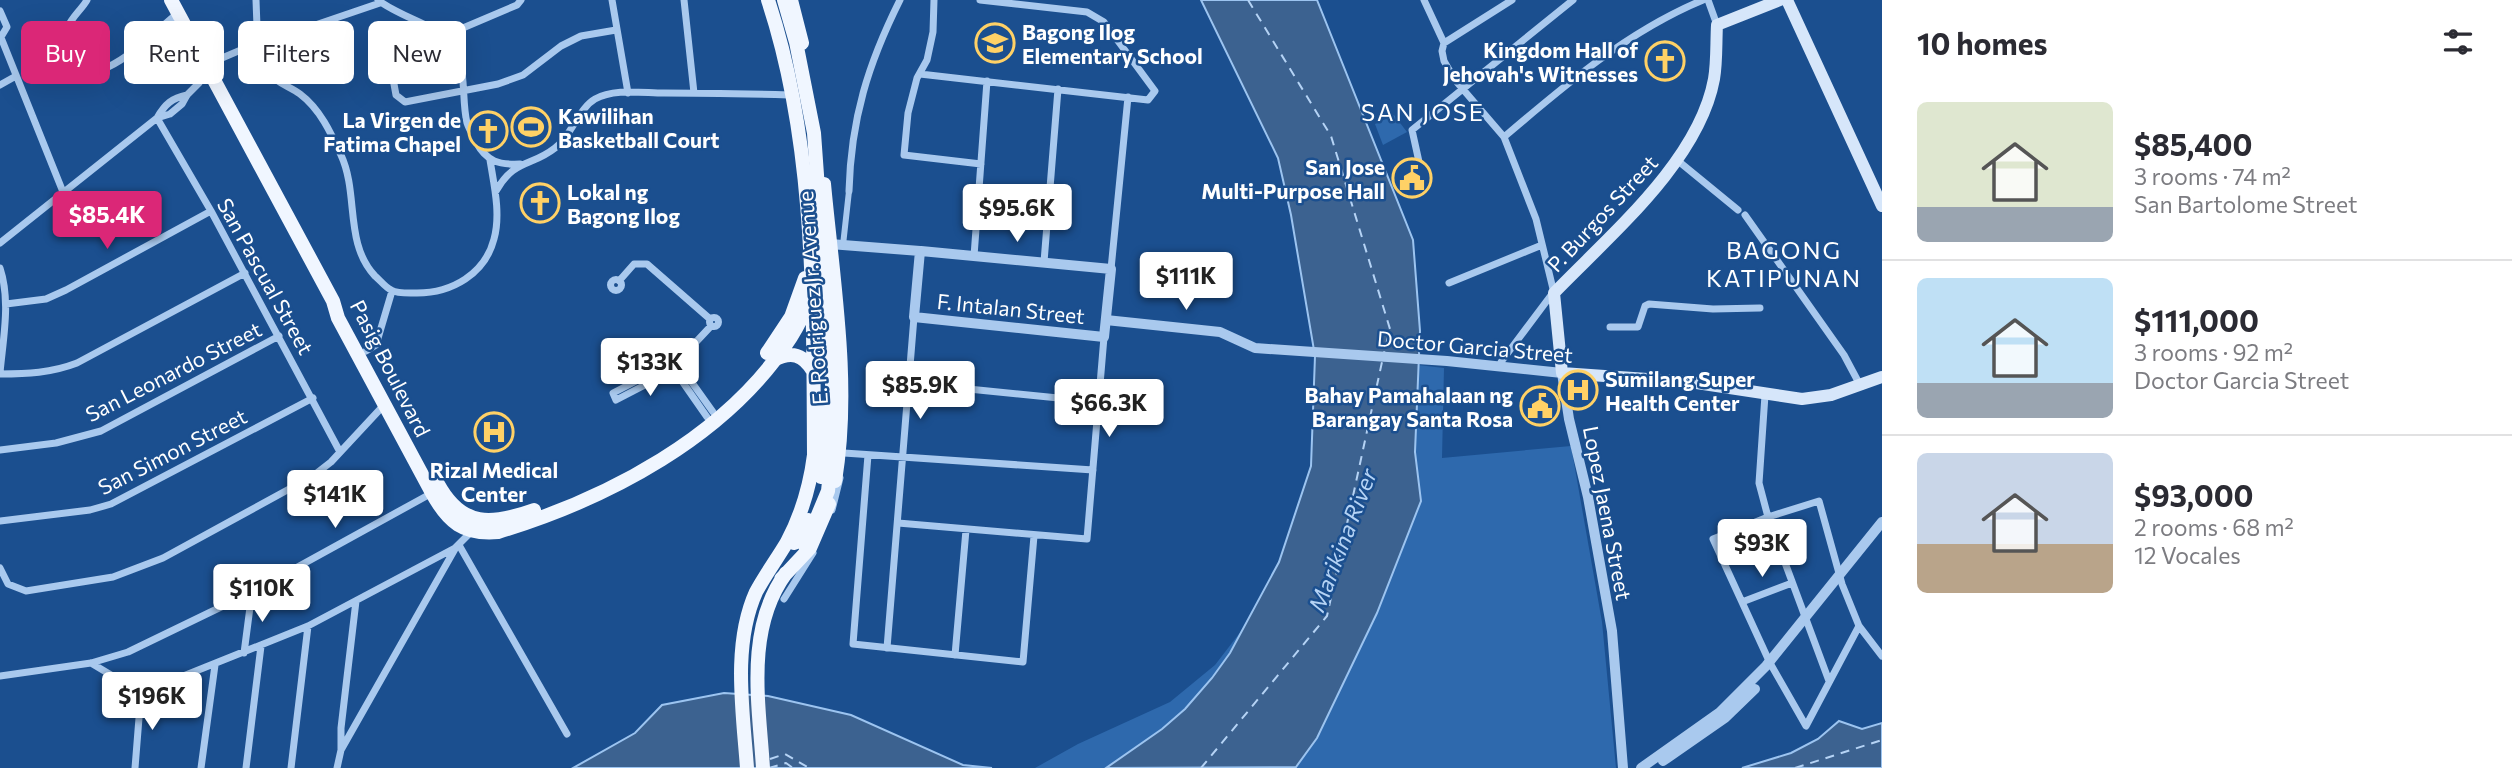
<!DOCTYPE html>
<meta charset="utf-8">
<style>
body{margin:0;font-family:Commissioner,sans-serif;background:#f2f2f3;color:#2b2b33;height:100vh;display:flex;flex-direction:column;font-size:26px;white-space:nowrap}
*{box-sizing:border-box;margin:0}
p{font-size:23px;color:#7c7c81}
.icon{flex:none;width:38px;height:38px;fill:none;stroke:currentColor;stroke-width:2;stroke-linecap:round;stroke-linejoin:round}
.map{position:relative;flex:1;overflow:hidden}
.sheet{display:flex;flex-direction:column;background:#fff;width:630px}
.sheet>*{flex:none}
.top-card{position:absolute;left:21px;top:21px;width:665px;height:63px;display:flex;gap:14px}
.price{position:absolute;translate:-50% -60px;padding:0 16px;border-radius:7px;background:#fff;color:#222;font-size:23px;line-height:46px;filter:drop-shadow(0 2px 4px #0008)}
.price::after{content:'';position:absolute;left:50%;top:42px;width:21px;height:16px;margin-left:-10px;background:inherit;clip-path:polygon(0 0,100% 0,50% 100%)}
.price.active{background:#db2777;color:#fff}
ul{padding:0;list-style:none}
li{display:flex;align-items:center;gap:21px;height:175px;padding:0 35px}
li+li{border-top:2px solid #e1e1e2}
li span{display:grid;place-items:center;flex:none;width:196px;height:140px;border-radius:10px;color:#555}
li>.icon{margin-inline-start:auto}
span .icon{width:84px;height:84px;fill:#fffc;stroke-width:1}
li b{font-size:30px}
h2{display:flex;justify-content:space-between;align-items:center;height:84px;padding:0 35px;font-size:30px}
.chip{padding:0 24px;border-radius:10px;background:#fff;box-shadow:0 7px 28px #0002;font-size:24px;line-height:63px}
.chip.active{background:#db2777;color:#fff}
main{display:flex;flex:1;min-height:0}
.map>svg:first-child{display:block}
.green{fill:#2e69ad}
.water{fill:#3c6290;stroke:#9cc4f0;stroke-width:2}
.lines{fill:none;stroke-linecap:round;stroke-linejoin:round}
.ferry{stroke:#b5d3f5;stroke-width:2;stroke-dasharray:9 7;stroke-linecap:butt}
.pedestrian{stroke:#a9c9ee;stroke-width:6}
.minor{stroke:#a9c9ee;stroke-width:7}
.tertiary{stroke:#a9c9ee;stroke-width:10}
.secondary{stroke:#d6e6fa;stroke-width:12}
.primary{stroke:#f0f6ff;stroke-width:14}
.primary-bridge{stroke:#f0f6ff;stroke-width:14}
.labels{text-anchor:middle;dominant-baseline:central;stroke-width:5;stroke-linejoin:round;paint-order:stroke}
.poi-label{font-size:21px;font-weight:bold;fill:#fff;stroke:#1b4f8f;text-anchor:start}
.street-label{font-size:21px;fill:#fff;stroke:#1b4f8f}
.water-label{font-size:23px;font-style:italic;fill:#b5d3f5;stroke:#1b4f8f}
.quarter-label{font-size:24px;letter-spacing:2px;fill:#fff;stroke:#1b4f8f}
</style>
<main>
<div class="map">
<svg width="1882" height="768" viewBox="0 0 1882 768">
<rect width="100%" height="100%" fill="#1b4f8f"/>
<path class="green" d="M 1394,115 L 1407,132 L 1383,145 L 1375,124 Z
M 1418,365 L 1444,368 L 1442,458 L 1571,446 L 1602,622 L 1616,768 L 1295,768 L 1317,738 L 1377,613 L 1420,501 L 1415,452 Z
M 1245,626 C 1217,679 1179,721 1129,753 C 1122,758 1113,766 1106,768 C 1094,768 1050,768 1035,768 L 1078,744 L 1170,702 L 1215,665 Z"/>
<path class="water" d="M 1201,0 L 1317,0 L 1413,240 L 1420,331 L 1415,452 L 1421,501 L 1377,613 L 1317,738 L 1296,767 L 1106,768 L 1162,729 L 1185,709 L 1212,678 L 1230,653 L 1279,562 L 1311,466 L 1315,356 L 1291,215 L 1278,158 Z
M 724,693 L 768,696 L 851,715 L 963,765 L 992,768 L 573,768 L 635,733 L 662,705 Z
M 1839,721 L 1862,729 L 1882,723 L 1882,768 L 1742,768 L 1791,753 L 1818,739 Z"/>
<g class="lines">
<path class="ferry" d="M 1248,0 L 1331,136 L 1390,329 L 1384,353
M 770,759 L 785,754 L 809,768
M 769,768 L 786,763 L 793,768
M 1201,768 L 1327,616 L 1382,362
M 1795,768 L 1882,740"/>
<path class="pedestrian" d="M 843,245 L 849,191"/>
<path class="minor" d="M 87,0 C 82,9 71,18 68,27 C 61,52 83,79 108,67 C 132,56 157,30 178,13
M 256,0 C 257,21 256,55 269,73 C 275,82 291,87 300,94 C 320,109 331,133 341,155 C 359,194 344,243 375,276 C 380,280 385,287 391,290 C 398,294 410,293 417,293 C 452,293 485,274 494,239 C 501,214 494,185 490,160
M 378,0 C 397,15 428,23 444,36 C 470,58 460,94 467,123 C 469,129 473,136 476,142 C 487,162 499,165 520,164
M 612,0 L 628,93
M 684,0 L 694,93
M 934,0 L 933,32 L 927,60 L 917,78 L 908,113 L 904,155 L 981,164
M 1424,0 L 1444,43
M 1708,0 L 1717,25
M 0,11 L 7,27 L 1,37
M 0,35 L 63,192
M 444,36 L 517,5 L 521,0
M 1444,43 L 1442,51 L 1444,61 L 1455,80 L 1504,137 L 1536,219 L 1554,293
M 1444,43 L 1512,0
M 389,57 L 396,95 L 405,102 L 498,84 L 523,75 L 561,46 L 581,36 L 616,30
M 920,74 L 1148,100 L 1155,91 L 1104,22 L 1087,12 L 980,0
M 0,85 L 16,76
M 157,118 L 211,211 L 340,452
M 157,118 C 165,104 172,98 187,95
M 1504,137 C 1565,85 1628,31 1703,0
M 1677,160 L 1738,210
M 1423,180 L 1412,130 L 1573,0
M 496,191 C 514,159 531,167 555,148 C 572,135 579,108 595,99 C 614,88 643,93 664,93 C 707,93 749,94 792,95
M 849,191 C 851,119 868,64 900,0
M 1745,215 L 1844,355 L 1860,385
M 0,243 L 157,118 L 170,114 L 182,104 L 187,95 L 199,83 L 215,61 L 269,38 L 283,36 L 380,3
M 974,256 L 987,81
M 1044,262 L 1058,89
M 0,268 C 11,301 3,339 0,373
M 1111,269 L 1128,97
M610.5 285a5.5 5.5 0 1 1 11 0a5.5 5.5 0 1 1-11 0Z
M 619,281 L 634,264 L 647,264 L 710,319
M 1449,283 L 1542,245
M 6,304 L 46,299 L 66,290 L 211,211
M709.5 322a4.5 4.5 0 1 1 9 0a4.5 4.5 0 1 1-9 0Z
M 1610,327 L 1638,327 L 1645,306 L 1649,304 L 1713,309 L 1760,308
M 366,351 L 376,345 L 392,291
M667 365a9 9 0 1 1 18 0a9 9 0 1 1-18 0Z
M 681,358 L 711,326
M 1501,362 L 1552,294
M 667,365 L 613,393 L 616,400 L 670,372
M 683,370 L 713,412
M 0,374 C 27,374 51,373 77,363 L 245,273
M 677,374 L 707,417
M 909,383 L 1098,402
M 1765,395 L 1759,483 L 1768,517 L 1829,681
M 0,450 L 56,443 L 101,431 L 279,336
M 844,453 L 1093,470
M 868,455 L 853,644 L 1023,662 L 1034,536
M 832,510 L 840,478
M 0,521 L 90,510 L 111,504 L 313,398
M 898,523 L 1087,539 L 1104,337
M 459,545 L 567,734
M 0,568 L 8,584 L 26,591 L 113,577 L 163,558 L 313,476 L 331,462 L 384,405
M 784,599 L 813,553
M 1742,602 L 1792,583
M 1859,626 L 1806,726 L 1770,663 L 1713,539 L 1768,517 L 1819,501 L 1842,584 L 1859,626 L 1882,656
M 887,648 L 914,317
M 244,653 L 252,592
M 955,655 L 966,530
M 91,663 L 141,693
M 0,676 L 91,663 L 128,652 L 252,592 L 432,493
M 141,693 L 308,626 L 455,548 L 472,531
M 341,749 L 341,728 L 356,601
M 135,768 L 141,693
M 201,768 L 215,665
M 246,768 L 261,646
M 291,768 L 308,626
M 337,768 L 341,750 L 455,549"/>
<path class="tertiary" d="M 825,243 L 830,244 L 920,251 L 921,251 L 1111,269 L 1104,337 L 914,317 L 920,251
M 1106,320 L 1220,332 L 1255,348 L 1447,361 L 1562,373 L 1569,419 L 1588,497 L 1612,631 L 1623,768
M 1663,761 L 1725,718 L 1755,689
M 1641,768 L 1720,712 L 1766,666 L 1882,522"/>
<path class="secondary" d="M 1780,0 L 1717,25 C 1716,43 1717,62 1714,79 C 1699,161 1610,235 1554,293 L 1562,373 L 1690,382 L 1802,399 L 1831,395 L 1882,377
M 1787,0 L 1882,206"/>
<path class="primary" d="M 171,0 L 333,301 L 338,318 L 432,493 C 448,522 463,535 498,532 C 607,499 727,437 791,337 C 809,308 819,276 830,244
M 791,0 L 802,43
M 824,184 C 833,281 851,385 835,481
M 767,353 L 791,317 L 805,278
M 774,360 C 791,351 803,354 813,371
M 438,484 C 462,528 492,525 534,510
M 781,579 L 810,548 L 829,504
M 747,768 C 743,712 732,645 756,592 C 765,575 777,559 787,542 C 802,514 810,486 814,455 C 813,304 816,145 768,0
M 763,768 C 759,703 745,629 786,573"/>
<path class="primary-bridge" d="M 784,0 L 796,42 L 814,133 L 835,426 L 828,491 L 805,546
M 821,477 L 825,426 L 824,406
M 794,543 L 808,520"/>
</g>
<defs>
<g id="school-ring" transform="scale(2.0125)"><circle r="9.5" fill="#1b4f8f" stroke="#ffd166" stroke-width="1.5"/><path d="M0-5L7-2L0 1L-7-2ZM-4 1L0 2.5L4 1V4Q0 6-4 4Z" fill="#ffd166"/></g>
<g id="church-ring" transform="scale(2.0125)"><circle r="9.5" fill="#1b4f8f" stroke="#ffd166" stroke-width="1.5"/><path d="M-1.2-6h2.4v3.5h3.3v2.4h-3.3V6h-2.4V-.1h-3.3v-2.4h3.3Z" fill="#ffd166"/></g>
<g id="stadium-ring" transform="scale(2.0125)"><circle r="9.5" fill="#1b4f8f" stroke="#ffd166" stroke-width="1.5"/><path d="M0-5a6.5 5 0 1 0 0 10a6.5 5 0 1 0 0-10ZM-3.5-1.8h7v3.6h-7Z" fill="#ffd166"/></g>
<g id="civic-ring" transform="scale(2.0125)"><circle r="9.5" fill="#1b4f8f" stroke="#ffd166" stroke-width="1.5"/><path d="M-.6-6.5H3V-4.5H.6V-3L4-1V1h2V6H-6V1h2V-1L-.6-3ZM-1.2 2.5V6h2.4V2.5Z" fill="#ffd166"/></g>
<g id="hospital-ring" transform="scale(2.0125)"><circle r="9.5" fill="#1b4f8f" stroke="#ffd166" stroke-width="1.5"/><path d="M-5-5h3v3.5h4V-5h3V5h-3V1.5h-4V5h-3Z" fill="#ffd166"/></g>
</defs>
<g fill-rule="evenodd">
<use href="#school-ring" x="995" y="43"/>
<use href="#church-ring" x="1665" y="61"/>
<use href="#stadium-ring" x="531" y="127"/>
<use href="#church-ring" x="488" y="131"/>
<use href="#civic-ring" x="1412" y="178"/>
<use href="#church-ring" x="540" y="203"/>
<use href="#hospital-ring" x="1578" y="390"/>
<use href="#civic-ring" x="1540" y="406"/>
<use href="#hospital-ring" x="494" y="432"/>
</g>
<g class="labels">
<g class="poi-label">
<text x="1022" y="31">Bagong Ilog<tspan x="1022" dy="24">Elementary School</tspan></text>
<text x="1638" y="49" text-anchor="end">Kingdom Hall of<tspan x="1638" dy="24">Jehovah's Witnesses</tspan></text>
<text x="558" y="115">Kawilihan<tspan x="558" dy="24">Basketball Court</tspan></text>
<text x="461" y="119" text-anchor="end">La Virgen de<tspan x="461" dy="24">Fatima Chapel</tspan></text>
<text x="1385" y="166" text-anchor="end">San Jose<tspan x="1385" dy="24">Multi-Purpose Hall</tspan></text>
<text x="567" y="191">Lokal ng<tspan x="567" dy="24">Bagong Ilog</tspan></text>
<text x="1605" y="378">Sumilang Super<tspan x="1605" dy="24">Health Center</tspan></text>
<text x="1513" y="394" text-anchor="end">Bahay Pamahalaan ng<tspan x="1513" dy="24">Barangay Santa Rosa</tspan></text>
<text x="494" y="469" text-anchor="middle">Rizal Medical<tspan x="494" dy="24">Center</tspan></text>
</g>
<g class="street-label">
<text transform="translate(1602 213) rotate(-47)">P. Burgos Street</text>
<text transform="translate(266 276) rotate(61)">San Pascual Street</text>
<text transform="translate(812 298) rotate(-94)">E. Rodriguez Jr. Avenue</text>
<text transform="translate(1011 308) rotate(6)">F. Intalan Street</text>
<text transform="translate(1475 346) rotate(5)">Doctor Garcia Street</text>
<text transform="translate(391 368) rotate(63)">Pasig Boulevard</text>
<text transform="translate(173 371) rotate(-27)">San Leonardo Street</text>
<text transform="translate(172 451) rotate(-27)">San Simon Street</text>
<text transform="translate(1608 513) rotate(79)">Lopez Jaena Street</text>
</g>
<g class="water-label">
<text transform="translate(1342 540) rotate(-69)">Marikina River</text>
</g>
<g class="quarter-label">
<text x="1423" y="111">SAN JOSE</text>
<text x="1784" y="249">BAGONG<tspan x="1784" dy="28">KATIPUNAN</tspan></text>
</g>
</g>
</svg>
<b class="price" style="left:1017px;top:244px">$95.6K</b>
<b class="price active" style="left:107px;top:251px">$85.4K</b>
<b class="price" style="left:1186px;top:312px">$111K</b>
<b class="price" style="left:650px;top:398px">$133K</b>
<b class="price" style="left:920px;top:421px">$85.9K</b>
<b class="price" style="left:1109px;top:439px">$66.3K</b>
<b class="price" style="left:335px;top:530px">$141K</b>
<b class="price" style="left:1762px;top:579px">$93K</b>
<b class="price" style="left:262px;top:624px">$110K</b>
<b class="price" style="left:152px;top:732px">$196K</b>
<div class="top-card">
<a class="chip active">Buy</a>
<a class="chip">Rent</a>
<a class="chip">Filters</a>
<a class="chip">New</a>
</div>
</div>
<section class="sheet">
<h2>10 homes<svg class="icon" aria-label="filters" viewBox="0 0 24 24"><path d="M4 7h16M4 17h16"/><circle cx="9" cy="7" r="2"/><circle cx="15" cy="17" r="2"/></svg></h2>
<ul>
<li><span style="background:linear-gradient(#dfe7d0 75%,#9aa5b1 0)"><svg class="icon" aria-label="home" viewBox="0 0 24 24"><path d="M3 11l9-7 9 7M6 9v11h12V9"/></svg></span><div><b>$85,400</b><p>3 rooms · 74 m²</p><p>San Bartolome Street</p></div></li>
<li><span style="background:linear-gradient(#bfe0f5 75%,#9aa5b1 0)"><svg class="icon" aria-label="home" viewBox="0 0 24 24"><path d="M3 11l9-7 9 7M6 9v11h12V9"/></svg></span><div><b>$111,000</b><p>3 rooms · 92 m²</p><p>Doctor Garcia Street</p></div></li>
<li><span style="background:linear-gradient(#c9d6e8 65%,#b9a48a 0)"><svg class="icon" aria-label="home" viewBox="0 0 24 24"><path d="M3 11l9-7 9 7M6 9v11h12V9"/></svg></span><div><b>$93,000</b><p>2 rooms · 68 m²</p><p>12 Vocales</p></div></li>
</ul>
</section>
</main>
